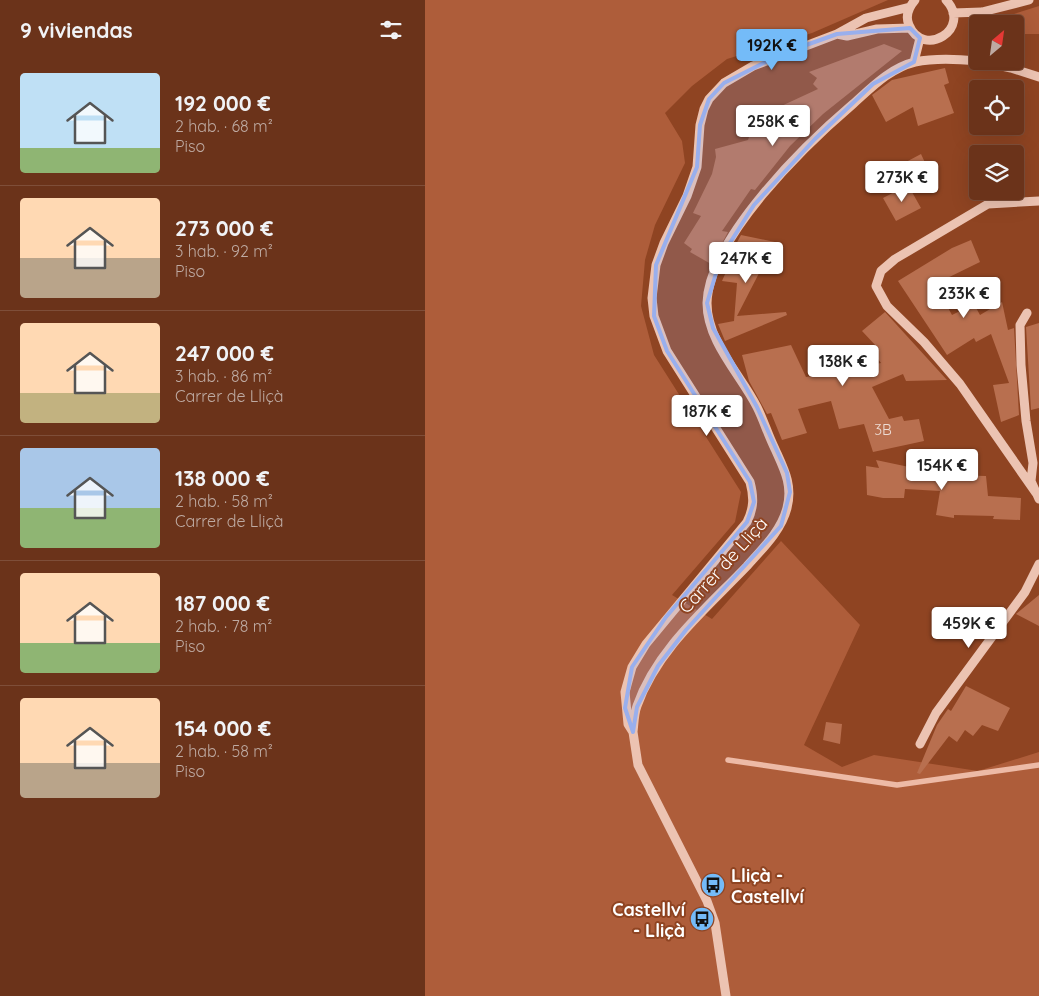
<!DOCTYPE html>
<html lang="es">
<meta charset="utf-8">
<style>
body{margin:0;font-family:Quicksand,sans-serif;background:#703b23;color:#f1f3f6;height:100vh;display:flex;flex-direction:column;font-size:19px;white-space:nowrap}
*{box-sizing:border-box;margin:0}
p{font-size:16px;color:#beaaa2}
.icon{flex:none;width:28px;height:28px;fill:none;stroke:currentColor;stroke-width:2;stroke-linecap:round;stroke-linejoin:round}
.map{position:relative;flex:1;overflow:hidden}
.sheet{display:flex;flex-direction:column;background:#6b331a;width:425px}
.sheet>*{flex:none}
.needle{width:32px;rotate:29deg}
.buttons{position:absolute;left:544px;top:15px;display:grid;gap:10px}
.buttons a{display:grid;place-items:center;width:55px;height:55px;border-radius:5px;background:#6b331a;box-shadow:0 5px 20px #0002,0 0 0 1px #7e4e39;font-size:25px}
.price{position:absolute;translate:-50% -42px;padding:0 11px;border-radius:5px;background:#fff;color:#222;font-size:16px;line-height:32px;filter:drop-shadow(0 1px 2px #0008)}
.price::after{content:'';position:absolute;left:50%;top:30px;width:15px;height:11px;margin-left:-8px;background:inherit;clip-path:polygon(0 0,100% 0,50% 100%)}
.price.current{background:#74bbf8;color:#111}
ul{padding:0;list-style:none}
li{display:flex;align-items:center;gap:15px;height:125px;padding:0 20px}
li+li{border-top:1px solid #7e4e39}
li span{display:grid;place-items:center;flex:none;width:140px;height:100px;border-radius:5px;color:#555}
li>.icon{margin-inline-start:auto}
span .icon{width:60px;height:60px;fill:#fffc;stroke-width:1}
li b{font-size:21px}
h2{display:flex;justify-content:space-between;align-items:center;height:60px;padding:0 20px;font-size:21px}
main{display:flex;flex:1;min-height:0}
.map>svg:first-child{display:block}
.green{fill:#ae5d3a}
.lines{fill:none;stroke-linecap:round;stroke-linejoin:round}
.stream{stroke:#edbaa6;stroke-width:5.5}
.building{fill:#b86f4f}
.minor{stroke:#ecc3b2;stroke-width:9}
.marked{fill:#99afed;fill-opacity:0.2;stroke:#99afed;stroke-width:4;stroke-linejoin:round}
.labels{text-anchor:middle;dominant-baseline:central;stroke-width:4;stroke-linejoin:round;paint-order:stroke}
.number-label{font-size:15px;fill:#eddbd3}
.street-label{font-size:18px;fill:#fff;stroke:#8f4422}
.poi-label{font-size:18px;font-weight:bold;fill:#fff;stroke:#8f4422;text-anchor:start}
</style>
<main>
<section class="sheet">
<h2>9 viviendas<svg class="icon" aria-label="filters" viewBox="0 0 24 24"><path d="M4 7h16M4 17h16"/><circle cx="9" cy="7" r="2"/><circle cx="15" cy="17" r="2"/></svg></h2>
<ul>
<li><span style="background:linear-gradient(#bfe0f5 75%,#8fb573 0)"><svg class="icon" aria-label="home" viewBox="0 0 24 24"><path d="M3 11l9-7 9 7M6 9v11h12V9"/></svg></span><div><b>192 000 €</b><p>2 hab. · 68 m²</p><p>Piso</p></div></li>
<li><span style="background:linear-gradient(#ffd9b3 60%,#b9a48a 0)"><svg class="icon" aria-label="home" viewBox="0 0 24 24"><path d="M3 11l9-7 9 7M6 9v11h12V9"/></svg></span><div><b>273 000 €</b><p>3 hab. · 92 m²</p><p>Piso</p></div></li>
<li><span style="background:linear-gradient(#ffd9b3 70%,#c2b280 0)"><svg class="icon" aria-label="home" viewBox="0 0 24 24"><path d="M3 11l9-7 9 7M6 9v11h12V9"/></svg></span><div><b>247 000 €</b><p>3 hab. · 86 m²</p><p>Carrer de Lliçà</p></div></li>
<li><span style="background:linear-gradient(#a9c7e8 60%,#8fb573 0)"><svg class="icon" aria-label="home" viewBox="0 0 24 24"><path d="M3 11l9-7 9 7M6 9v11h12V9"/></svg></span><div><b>138 000 €</b><p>2 hab. · 58 m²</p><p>Carrer de Lliçà</p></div></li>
<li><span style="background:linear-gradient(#ffd9b3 70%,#8fb573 0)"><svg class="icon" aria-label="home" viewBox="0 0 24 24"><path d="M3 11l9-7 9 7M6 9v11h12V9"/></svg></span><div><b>187 000 €</b><p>2 hab. · 78 m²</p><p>Piso</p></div></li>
<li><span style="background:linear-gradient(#ffd9b3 65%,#b9a48a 0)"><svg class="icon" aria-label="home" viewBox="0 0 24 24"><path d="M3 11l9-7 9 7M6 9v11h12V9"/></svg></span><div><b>154 000 €</b><p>2 hab. · 58 m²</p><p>Piso</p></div></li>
</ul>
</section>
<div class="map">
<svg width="614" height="996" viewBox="0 0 614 996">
<rect width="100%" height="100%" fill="#8f4422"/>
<path class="green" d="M 0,0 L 463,0 L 387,33 L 302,59 L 267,86 L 240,113 L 257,141 L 260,163 L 230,225 L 220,260 L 216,306 L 229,355 L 316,492 L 310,522 L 247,595 L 287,619 L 356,541 L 435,625 L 379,745 L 417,767 L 449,755 L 553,771 L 614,752 L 614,996 L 0,996 Z
M 614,6 L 614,34 L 590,34 L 590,24 L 574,24 L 573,19 Z"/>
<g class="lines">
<path class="stream" d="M 303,760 L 472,785 L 614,765"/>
</g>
<path class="building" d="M 459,44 L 477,51 L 398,114 L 365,146 L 330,190 L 326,189 L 297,231 L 303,232 L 286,264 L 265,252 L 267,249 L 259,243 L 276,216 L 268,213 L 287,174 L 291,157 L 290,149 L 323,140 L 327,128 L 357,118 L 352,108 L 393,89 L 388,84 L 392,78 L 384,72 Z
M 520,68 L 524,83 L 519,85 L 529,113 L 493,126 L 488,107 L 461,122 L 447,95 L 467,80 Z
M 496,154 L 509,182 L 493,189 L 481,162 Z
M 483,185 L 496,208 L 471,221 L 458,198 Z
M 316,235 L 350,242 L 312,316 L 361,312 L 362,315 L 300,341 L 293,324 L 309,321 L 312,283 L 297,281 L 301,272 L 297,270 Z
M 546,240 L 555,262 L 510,284 L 527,315 L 549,304 L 555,315 L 577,302 L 583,330 L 589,328 L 594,415 L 576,422 L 568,385 L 584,383 L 566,334 L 551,342 L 549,338 L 522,355 L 473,281 L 527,248 Z
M 460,312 L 522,380 L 481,381 L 478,374 L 447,387 L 464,419 L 477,416 L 479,421 L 494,419 L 499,441 L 448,452 L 439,424 L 414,429 L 406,401 L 373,409 L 382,433 L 357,440 L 346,413 L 342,414 L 324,381 L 317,355 L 366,345 L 381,377 L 456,363 L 447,351 L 452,347 L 437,331 Z
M 614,323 L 614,408 L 606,410 L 601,327 Z
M 451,460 L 522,475 L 561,476 L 563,496 L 596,498 L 595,520 L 568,519 L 569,516 L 529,515 L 529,518 L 511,515 L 515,491 L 480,489 L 479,498 L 458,498 L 442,495 L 441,466 L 454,468 Z
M 614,595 L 614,626 L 591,614 Z
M 541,686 L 585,708 L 573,731 L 557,725 L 548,736 L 540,730 L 532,742 L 524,736 L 495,774 L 492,773 L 512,725 L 523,709 L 526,711 Z
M 401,722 L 417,724 L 415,744 L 398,740 Z"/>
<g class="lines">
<path class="minor" d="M 490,0 C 484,7 480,16 484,25 C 498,59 548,29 521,0
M 528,13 L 557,12 L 604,0
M 412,34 L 422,36 L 452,29 L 485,28
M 554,61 L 586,68 L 614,77
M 489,62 L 495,38
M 602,313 L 595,325 L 596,365 L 601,421 L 608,463 L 606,481 L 614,499
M 611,493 L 535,384 L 499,342 L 462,306 L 451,286 L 456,271 L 470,259 L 563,204 L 614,201
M 208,732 C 209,724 209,714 212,706 C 232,649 282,608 322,566 C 338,548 356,531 362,508 C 368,485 359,469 350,449 C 343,435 339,421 332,407 C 316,375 282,342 282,303 C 284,238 380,145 428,104 C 446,88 465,68 490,62 C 509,58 533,59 552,61
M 495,744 L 511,713 L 600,592 L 614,564
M 301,996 L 290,923 L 282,901 L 213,765 L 208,732 L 203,724 L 200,692 L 207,667 L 221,644 L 322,522 C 329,508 329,497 325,482 L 242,351 L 229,316 L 227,298 L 231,265 L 239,243 L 262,196 L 272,167 L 275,125 L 279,109 L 284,99 L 299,83 L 328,66 L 412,34 L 441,18 L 485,7"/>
</g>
<path class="marked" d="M 485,28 L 495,38 L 489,62 L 448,84 L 390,139 L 329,205 L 296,257 L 282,303 L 288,328 L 332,407 L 362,473 L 365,492 L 356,526 L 261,630 L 233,666 L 212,707 L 208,732 L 200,708 L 207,667 L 241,617 L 322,522 L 329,502 L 325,482 L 242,351 L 229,316 L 231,265 L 272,167 L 275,125 L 284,99 L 299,83 L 356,54 L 412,34 Z"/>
<defs>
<g id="bus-disc" transform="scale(1.25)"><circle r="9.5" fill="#74bbf8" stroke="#8f4422"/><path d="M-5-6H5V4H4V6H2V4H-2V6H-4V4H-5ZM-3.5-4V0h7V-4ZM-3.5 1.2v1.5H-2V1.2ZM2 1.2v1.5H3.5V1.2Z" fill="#111"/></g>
</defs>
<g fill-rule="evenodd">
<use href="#bus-disc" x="288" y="885"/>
<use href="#bus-disc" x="277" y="919"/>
</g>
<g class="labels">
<g class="number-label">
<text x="458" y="429">3B</text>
</g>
<g class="street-label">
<text transform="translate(298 565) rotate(-48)">Carrer de Lliçà</text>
</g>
<g class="poi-label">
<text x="306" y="875">Lliçà -<tspan x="306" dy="21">Castellví</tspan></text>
<text x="260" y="909" text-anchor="end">Castellví<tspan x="260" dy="21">- Lliçà</tspan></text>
</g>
</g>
</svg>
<div class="buttons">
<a><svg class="needle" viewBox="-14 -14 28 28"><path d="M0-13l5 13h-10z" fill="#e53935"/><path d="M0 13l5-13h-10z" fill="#beaaa2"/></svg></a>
<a><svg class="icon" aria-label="locate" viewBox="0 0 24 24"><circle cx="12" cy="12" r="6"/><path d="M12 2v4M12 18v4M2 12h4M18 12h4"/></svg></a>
<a><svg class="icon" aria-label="layers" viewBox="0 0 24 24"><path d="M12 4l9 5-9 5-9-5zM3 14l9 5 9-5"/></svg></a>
</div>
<b class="price current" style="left:347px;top:71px">192K €</b>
<b class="price" style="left:348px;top:147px">258K €</b>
<b class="price" style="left:477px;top:203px">273K €</b>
<b class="price" style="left:321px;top:284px">247K €</b>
<b class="price" style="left:539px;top:319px">233K €</b>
<b class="price" style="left:418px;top:387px">138K €</b>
<b class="price" style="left:282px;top:437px">187K €</b>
<b class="price" style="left:517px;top:491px">154K €</b>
<b class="price" style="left:544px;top:649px">459K €</b>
</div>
</main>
